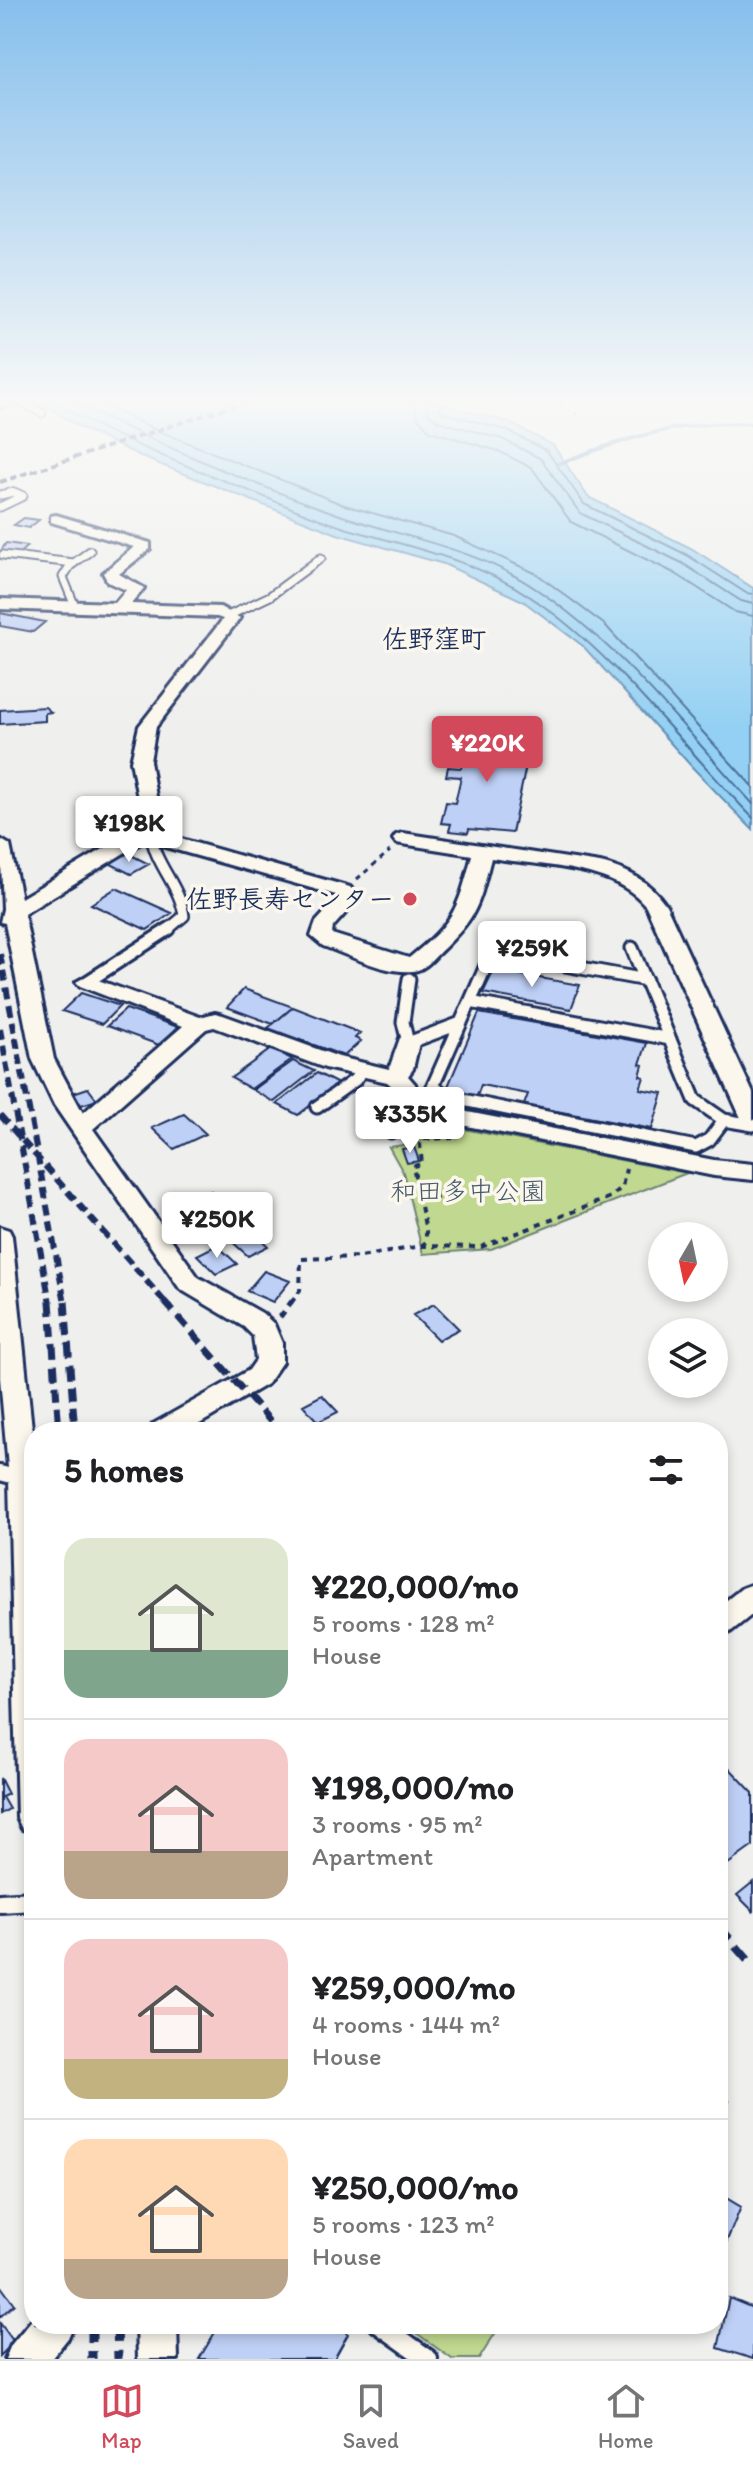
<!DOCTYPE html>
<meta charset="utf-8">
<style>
body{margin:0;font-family:Itim,"Klee One",sans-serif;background:#f6f6f6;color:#202124;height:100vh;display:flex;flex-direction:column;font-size:30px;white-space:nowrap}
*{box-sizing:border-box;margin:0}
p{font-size:26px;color:#757577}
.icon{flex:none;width:44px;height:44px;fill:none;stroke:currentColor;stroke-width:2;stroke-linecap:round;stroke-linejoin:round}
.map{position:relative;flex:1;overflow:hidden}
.drawer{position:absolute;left:24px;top:1422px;width:704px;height:912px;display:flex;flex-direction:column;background:#fff;border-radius:32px;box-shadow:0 4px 12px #0003}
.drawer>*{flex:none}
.needle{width:52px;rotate:189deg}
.controls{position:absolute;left:648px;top:1222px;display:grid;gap:16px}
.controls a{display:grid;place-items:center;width:80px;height:80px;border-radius:50%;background:#fff;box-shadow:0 4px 12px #0003;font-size:40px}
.price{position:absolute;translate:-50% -68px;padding:0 18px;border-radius:8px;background:#fff;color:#222;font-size:26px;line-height:52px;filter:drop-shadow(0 2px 4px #0008)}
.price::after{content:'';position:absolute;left:50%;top:48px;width:24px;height:18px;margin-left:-12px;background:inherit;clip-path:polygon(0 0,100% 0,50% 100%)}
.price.on{background:#d1495b;color:#fff}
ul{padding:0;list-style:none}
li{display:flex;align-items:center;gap:24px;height:200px;padding:0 40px}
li+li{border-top:2px solid #e0e0e0}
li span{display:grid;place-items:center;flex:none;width:224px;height:160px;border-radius:24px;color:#555}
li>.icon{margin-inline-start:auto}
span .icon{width:96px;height:96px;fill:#fffc;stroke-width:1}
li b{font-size:34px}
h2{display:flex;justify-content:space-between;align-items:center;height:96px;padding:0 40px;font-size:34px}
.menu{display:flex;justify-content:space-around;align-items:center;height:112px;border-top:2px solid #e0e0e0;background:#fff;font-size:22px;color:#757577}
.menu a{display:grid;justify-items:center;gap:4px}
.menu .on{color:#d1495b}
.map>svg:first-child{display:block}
.green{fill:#c0d88f;stroke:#6e8476;stroke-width:2}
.water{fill:#93d0f3;stroke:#6390b7;stroke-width:2}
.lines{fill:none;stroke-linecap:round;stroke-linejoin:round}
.shore{stroke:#4b6f9a;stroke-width:2}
.stream{stroke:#6390b7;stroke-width:4}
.building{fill:#bfd0f6;stroke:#1b2f5e;stroke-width:2}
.service-far4-casing{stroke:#1b2f5e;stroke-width:11}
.service-far3-casing{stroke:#1b2f5e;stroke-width:14}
.service-far2-casing{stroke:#1b2f5e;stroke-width:17}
.service-far1-casing{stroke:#1b2f5e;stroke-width:20}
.service-casing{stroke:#1b2f5e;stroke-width:24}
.minor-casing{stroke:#1b2f5e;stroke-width:6}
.path-far3{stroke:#1b2f5e;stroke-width:2;stroke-dasharray:4 4;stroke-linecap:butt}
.path-far2{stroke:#1b2f5e;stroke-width:3;stroke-dasharray:5 5;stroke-linecap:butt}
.path-far1{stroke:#1b2f5e;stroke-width:4;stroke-dasharray:6 6;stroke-linecap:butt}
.path{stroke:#1b2f5e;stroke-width:5;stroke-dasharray:7 7;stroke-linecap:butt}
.service-far4{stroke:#fbf7ec;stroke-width:7}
.service-far3{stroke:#fbf7ec;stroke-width:9}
.service-far2{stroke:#fbf7ec;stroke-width:11}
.service-far1{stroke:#fbf7ec;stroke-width:14}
.service{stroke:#fbf7ec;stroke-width:18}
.minor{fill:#fbf7ec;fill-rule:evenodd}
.rail-far3{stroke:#1b2f5e;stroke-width:4;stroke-dasharray:7 4;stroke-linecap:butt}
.rail-far2{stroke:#1b2f5e;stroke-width:6;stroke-dasharray:11 6;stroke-linecap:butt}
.rail-far1{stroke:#1b2f5e;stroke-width:7;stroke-dasharray:14 7;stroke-linecap:butt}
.rail{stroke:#1b2f5e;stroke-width:9;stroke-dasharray:18 9;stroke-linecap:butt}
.poi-dot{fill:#d1495b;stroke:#fbf7ec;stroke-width:3}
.labels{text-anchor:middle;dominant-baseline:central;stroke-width:7;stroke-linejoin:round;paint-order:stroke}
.far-quarter-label{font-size:26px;font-weight:bold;fill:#1b2f5e;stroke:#fbf7ec}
.poi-label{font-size:26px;font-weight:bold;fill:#1b2f5e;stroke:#fbf7ec;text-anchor:end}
.park-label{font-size:26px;fill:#44596a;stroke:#fbf7ec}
</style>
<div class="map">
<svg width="753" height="2359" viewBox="0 0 753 2359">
<rect width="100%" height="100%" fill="#efefee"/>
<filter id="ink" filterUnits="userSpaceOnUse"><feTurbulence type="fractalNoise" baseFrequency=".0125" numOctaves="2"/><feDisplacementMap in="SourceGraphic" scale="16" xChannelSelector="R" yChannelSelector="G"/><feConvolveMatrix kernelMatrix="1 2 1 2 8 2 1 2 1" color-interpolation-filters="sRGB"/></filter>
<g filter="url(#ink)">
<path class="green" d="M 413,1119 L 687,1173 L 491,1249 L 423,1254 L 403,1172 L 389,1147 L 410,1144 L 405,1134 L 409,1121 Z
M 404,2324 L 501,2324 L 479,2359 L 452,2359 Z"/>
<path class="water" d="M 38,401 L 431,401 L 508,422 L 553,445 L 588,497 L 691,548 L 753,588 L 753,830 L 693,768 L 583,646 L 523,601 L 444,564 L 337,534 L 149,460 L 81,428 Z"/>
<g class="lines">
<path class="shore" d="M 52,401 C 113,438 179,463 245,489 C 277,502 309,516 342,527 C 404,546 474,559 529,596 C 614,652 681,745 753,818
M 71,401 C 158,444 248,483 340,515 C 404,538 475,548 533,587 C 619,643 684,729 753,804
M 94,401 L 161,432 L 344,505 L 454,536 L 537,574 L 605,625 L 753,787
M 414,401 L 417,417 L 430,431 L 498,451 L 532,468 L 571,522 L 676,574 L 735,612 L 753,616
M 426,401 L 429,414 L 438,421 L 502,439 L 541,459 L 580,513 L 682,563 L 741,601 L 753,604
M 436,401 L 442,412 L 506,430 L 547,451 L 584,504 L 687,555 L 746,593 L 753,594"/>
<path class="stream" d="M 558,464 C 622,439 684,419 753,424"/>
</g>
<path class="building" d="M 24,518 L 39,520 L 29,528 L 14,525 Z
M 6,543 L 27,546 L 19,554 L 0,552 Z
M 0,613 L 45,622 L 33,632 L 0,626 Z
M 45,707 L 51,712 L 45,713 L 45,721 L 0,724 L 0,710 Z
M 454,736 L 531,742 L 512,833 L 469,829 L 468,833 L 449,831 L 451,824 L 441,823 L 446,802 L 455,803 L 461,777 L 446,776 L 448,767 L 461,768 L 465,753 L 451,752 Z
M 127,853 L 149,864 L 131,874 L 109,863 Z
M 116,888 L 172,913 L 147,930 L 91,904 Z
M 494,970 L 580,985 L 571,1009 L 483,993 Z
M 244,989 L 293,1007 L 273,1024 L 227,1007 Z
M 81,993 L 120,1006 L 102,1024 L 62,1011 Z
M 293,1007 L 360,1033 L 355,1038 L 361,1041 L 344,1056 L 268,1028 Z
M 126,1009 L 178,1027 L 159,1045 L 107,1026 Z
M 479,1013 L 647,1043 L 640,1064 L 643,1065 L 640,1076 L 644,1077 L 640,1089 L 663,1093 L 652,1129 L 524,1105 L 528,1094 L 481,1085 L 477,1096 L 446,1091 Z
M 271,1049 L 292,1059 L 251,1089 L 231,1078 Z
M 293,1061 L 314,1071 L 274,1102 L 253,1090 Z
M 317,1073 L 338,1084 L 298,1115 L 277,1104 Z
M 88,1088 L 97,1100 L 78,1106 L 70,1094 Z
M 184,1114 L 206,1134 L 174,1149 L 152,1128 Z
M 414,1147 L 419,1161 L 407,1163 L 402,1149 Z
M 434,1187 L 437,1199 L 424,1200 L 421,1188 Z
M 211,1191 L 236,1210 L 193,1236 L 169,1216 Z
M 249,1228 L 268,1246 L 248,1256 L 228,1238 Z
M 217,1245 L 237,1264 L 216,1274 L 197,1255 Z
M 264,1271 L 290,1281 L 273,1302 L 247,1291 Z
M 434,1304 L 459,1329 L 438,1340 L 413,1315 Z
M 322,1395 L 338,1412 L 318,1422 L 303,1405 Z
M 718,1756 L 753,1793 L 753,1846 L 728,1864 L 718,1853 Z
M 0,1778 L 8,1794 L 2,1797 L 9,1809 L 0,1814 Z
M 753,1882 L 753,1911 L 737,1895 Z
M 718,2093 L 729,2101 L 718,2122 Z
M 718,2193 L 741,2207 L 718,2262 Z
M 0,2285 L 14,2304 L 0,2317 Z
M 729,2298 L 753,2308 L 753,2359 L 718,2348 Z
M 0,2323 L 14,2342 L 0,2356 Z
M 220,2324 L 334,2324 L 348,2334 L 334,2359 L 199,2359 Z"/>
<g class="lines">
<g class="service-far4-casing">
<path id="service-far4" d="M 20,401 L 42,413
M 0,495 L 14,492 L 23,496 L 0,507
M 3,555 L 74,563
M 74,604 L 63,577 L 70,566 L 90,551
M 230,615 L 270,596 L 321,558"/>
</g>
<g class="service-far3-casing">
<path id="service-far3" d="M 151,836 C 156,866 180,886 184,916 L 166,931"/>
</g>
<g class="service-far2-casing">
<path id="service-far2" d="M 632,948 L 695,1100 L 724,1120 L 753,1125
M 409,979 L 403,1022 L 408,1043 L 461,1023
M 646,980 L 516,956 L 489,959 L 433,1086 L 448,1097 L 696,1147 L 709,1140 L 724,1120
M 87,982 L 169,929
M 470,1002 L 670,1039
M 317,1107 L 355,1080 L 362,1070
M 391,1132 L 401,1112 L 409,1105"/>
</g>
<g class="service-far1-casing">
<path id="service-far1" d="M 0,1473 L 23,1479 L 34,1477"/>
</g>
<g class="service-casing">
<path id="service" d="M 0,1903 L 34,1901
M 379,2324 L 428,2359"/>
</g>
<g class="minor-casing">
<path id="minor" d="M 0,401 L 19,401 L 0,408 Z
M 56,515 L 150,543 L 150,549 L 119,574 L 144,588 L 131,604 L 220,607 L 240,618 L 156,727 L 150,761 L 160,820 L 153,831 L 350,887 L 359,898 L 333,927 L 332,934 L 409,958 C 454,922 458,910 472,855 L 396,843 L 393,839 L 396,835 L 403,833 L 600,863 C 629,870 649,881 666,905 L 753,1093 L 753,1125 L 745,1123 L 741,1118 L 646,906 C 614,865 539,866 491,858 C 478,909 477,917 438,954 C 431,961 424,970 413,971 C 385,974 349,955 323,946 L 311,936 L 316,922 L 338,898 L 336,895 L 144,841 L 24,914 L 54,1059 L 83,1113 L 183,1026 L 80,986 L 76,982 L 87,976 L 200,1017 L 215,1013 L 223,1015 L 339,1057 L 389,1069 L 400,1038 L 416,1038 L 419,1043 L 413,1069 L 408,1076 L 415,1084 L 419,1101 L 426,1104 L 714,1160 L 753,1164 L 753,1180 L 714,1176 L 412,1115 L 401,1110 L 393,1087 L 387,1082 L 325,1068 L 214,1027 L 206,1029 L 93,1129 L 198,1277 L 262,1313 L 274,1324 L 282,1343 L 282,1362 L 267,1384 L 186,1432 L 149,1432 L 153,1424 L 249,1370 L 256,1360 L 253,1336 L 244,1327 L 180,1289 L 54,1105 L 32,1059 L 5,923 L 0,922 L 3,909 L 0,839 L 10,845 L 21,898 L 135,830 L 142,820 L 131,761 L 139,726 L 223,619 L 217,617 L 0,609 L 0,599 L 115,603 L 126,590 L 108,582 L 103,573 L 134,547 L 51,522 L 51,516 Z
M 0,1227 L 9,1230 L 12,1236 L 34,1448 L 34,1833 L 22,1829 L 17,1818 L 9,1479 L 0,1378 Z
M 753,1584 L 753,1614 L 729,1633 L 718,1637 L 718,1607 L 742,1588 Z
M 34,2317 L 34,2324 L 74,2324 L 68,2338 L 51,2359 L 5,2359 L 11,2345 Z
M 137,2324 L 177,2324 L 178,2359 L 138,2359 Z"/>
</g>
<path class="path-far3" d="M 553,401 L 579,416"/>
<path class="path-far2" d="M 357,879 L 390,851"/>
<path class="path-far1" d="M 421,1246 L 426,1242 L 426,1231 L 413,1166 L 422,1164 L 420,1144 L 423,1139 L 453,1138
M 291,1303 L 300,1291 L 301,1259 L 361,1257 L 421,1246 L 481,1247 L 611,1197 L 622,1187 L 626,1169"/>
<path class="path" d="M 280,1317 L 292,1301"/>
<use href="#service-far4" class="service-far4"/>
<use href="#service-far3" class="service-far3"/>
<use href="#service-far2" class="service-far2"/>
<use href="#service-far1" class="service-far1"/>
<use href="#service" class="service"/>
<use href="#minor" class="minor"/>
<path class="rail-far3" d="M 0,482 L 247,401"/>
<path class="rail-far2" d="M 0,954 L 65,1303
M 0,1029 L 50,1303
M 0,1115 L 166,1303"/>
<path class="rail-far1" d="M 50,1301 L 59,1432
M 65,1301 L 75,1432
M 164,1301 L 280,1432"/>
<path class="rail" d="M 718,1926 L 753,1966
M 92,2324 L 92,2359
M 117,2324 L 118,2359"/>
</g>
</g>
<linearGradient id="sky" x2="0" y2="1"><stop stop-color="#86bfec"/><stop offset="0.55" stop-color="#f8f8f7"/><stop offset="1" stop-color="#f8f8f7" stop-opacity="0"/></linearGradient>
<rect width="753" height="731" fill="url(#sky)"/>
<circle class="poi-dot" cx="410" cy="899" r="8"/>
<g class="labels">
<g class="far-quarter-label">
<text x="434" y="639">佐野窪町</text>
</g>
<g class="poi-label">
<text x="394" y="899">佐野長寿センター</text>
</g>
<g class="park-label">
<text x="468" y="1191">和田多中公園</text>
</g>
</g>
</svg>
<div class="controls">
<a><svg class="needle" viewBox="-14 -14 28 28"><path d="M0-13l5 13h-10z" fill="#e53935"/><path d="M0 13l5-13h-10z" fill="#757577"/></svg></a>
<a><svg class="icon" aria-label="layers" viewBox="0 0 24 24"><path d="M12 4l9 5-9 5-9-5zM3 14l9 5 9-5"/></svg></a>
</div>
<b class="price on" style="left:487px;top:784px">¥220K</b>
<b class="price" style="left:129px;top:864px">¥198K</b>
<b class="price" style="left:532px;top:989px">¥259K</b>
<b class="price" style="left:410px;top:1155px">¥335K</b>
<b class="price" style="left:217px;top:1260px">¥250K</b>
<section class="drawer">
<h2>5 homes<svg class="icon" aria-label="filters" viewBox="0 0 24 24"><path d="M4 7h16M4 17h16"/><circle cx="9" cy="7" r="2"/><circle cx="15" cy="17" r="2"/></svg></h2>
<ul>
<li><span style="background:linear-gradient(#dfe7d0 70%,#7fa58c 0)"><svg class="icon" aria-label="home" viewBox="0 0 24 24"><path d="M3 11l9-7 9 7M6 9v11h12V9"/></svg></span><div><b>¥220,000/mo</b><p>5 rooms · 128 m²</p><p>House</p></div></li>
<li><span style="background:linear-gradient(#f6c9c9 70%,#b9a48a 0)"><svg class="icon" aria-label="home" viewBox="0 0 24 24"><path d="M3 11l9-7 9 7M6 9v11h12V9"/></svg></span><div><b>¥198,000/mo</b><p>3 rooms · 95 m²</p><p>Apartment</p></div></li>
<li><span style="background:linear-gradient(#f6c9c9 75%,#c2b280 0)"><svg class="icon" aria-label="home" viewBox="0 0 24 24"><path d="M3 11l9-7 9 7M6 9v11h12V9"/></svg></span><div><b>¥259,000/mo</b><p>4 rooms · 144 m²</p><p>House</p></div></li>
<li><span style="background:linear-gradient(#ffd9b3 75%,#b9a48a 0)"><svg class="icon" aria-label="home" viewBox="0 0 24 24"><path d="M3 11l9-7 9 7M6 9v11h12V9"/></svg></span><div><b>¥250,000/mo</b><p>5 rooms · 123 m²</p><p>House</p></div></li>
</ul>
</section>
</div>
<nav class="menu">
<a class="on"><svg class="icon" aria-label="map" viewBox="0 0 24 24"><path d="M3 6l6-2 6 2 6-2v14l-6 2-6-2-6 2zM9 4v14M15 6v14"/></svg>Map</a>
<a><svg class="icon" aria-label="saved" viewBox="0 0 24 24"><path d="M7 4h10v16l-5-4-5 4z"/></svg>Saved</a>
<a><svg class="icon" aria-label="home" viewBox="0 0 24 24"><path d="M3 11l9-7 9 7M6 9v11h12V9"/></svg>Home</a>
</nav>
